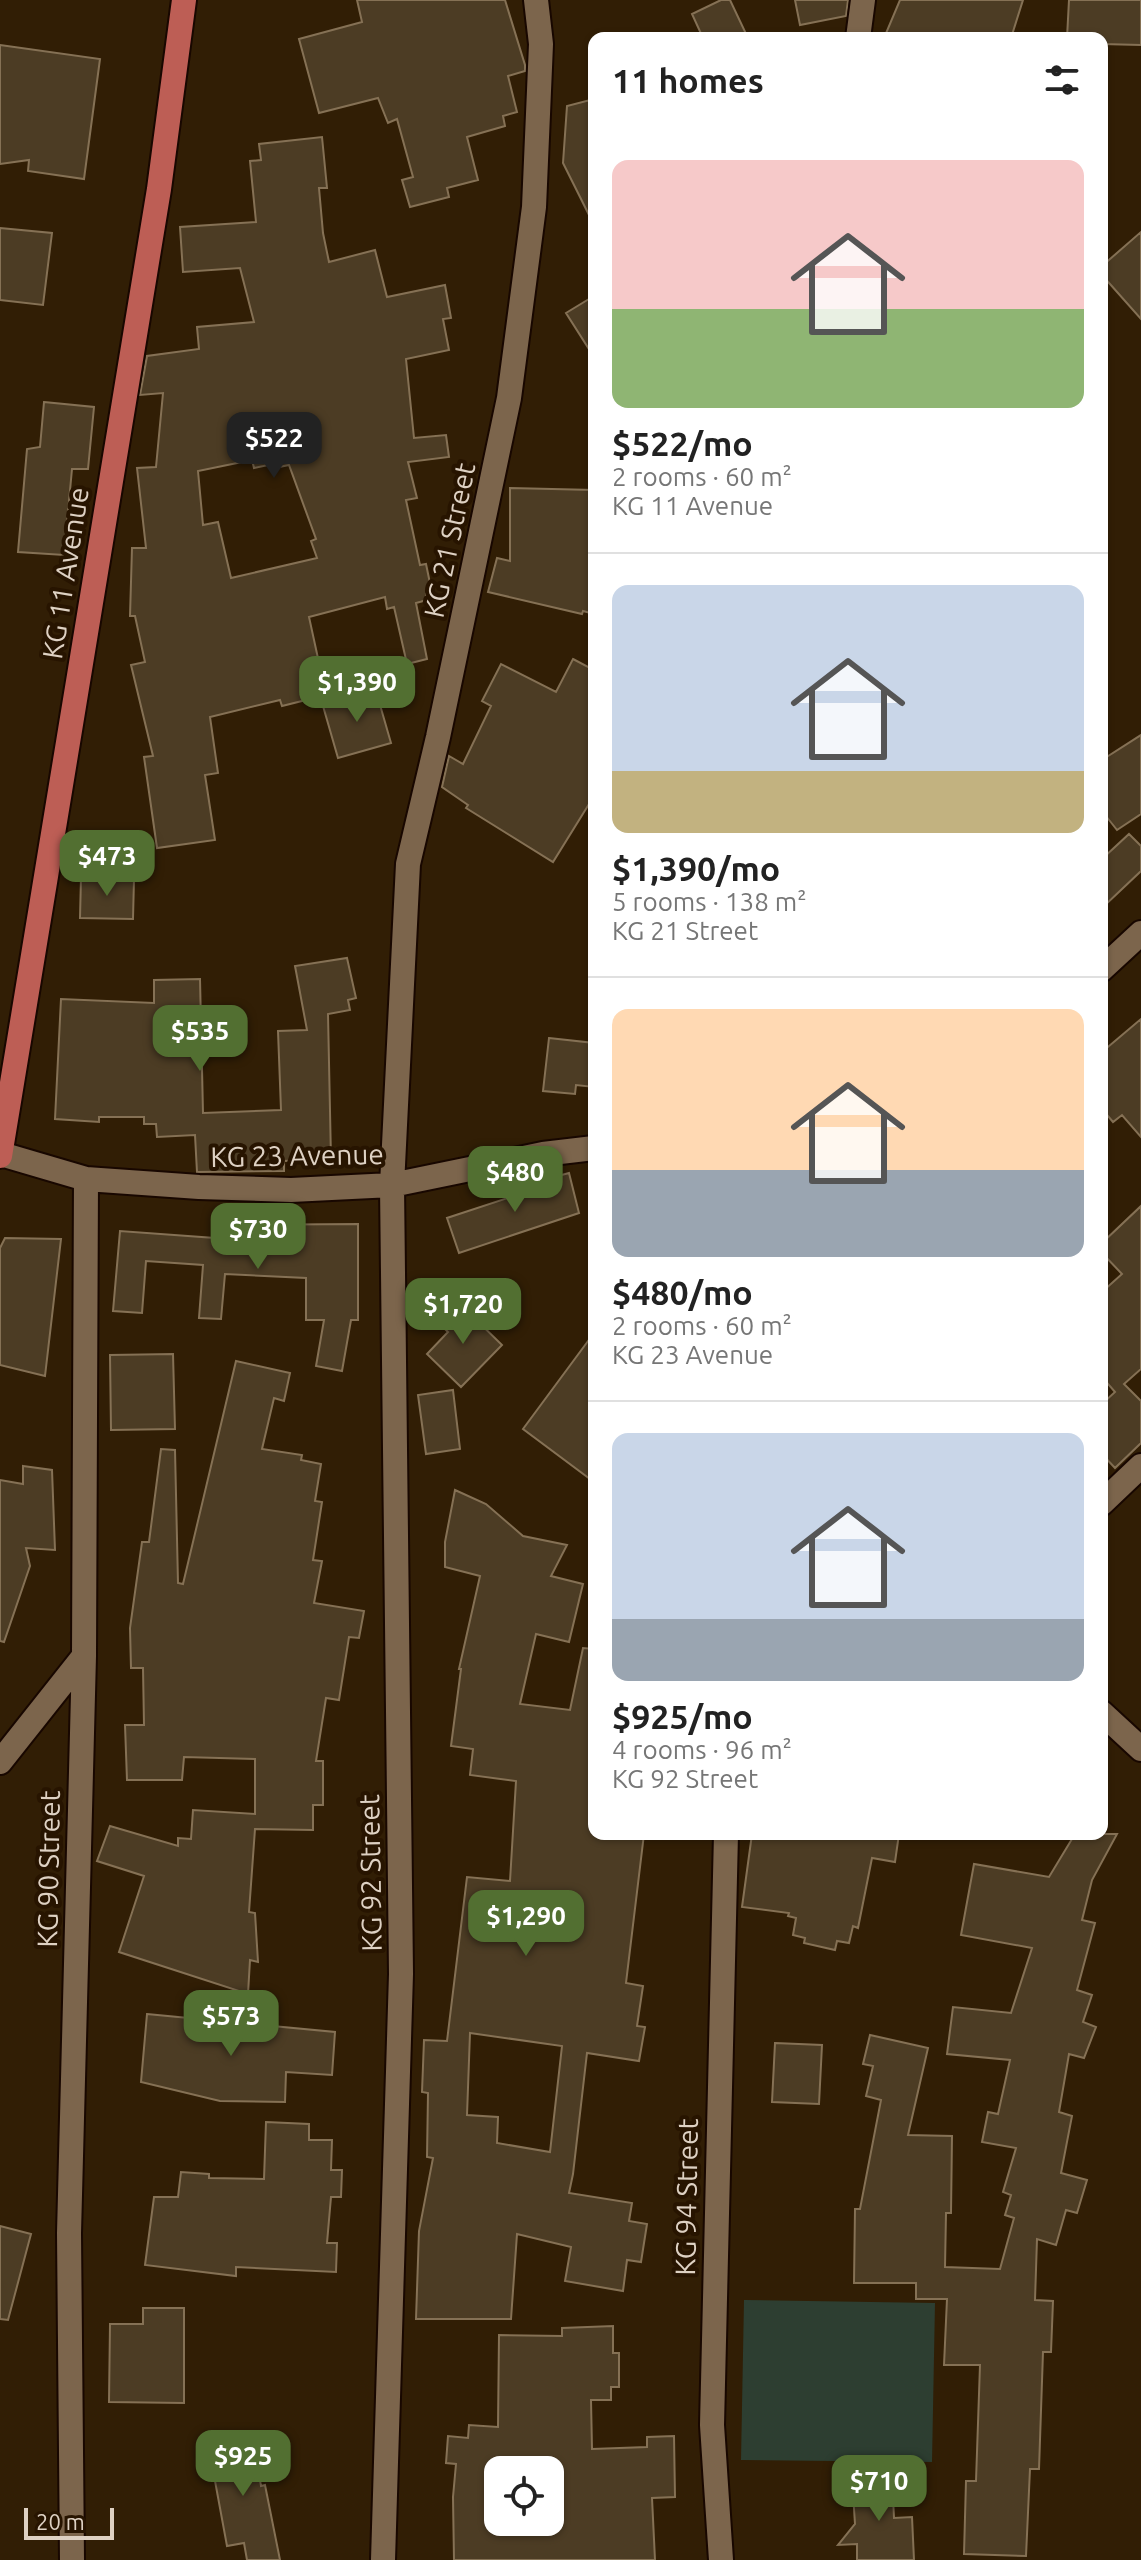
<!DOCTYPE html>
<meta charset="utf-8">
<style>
body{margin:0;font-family:Ubuntu,sans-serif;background:#f6f6f6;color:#222;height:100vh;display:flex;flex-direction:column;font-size:30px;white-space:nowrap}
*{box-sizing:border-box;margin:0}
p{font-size:26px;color:#767676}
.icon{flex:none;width:44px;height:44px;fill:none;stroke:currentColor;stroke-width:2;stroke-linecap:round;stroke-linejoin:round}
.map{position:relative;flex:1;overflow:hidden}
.panel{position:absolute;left:588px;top:32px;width:520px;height:1808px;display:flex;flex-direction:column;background:#fff;border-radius:16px;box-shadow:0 2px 6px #0004}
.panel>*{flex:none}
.fabs{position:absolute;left:484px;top:2456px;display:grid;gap:16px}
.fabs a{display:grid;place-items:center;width:80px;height:80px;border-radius:16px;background:#fff;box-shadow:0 2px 6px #0004;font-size:40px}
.scale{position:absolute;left:24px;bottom:20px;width:90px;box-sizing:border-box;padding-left:8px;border:4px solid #ded1c3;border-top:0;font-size:22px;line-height:28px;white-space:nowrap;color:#ded1c3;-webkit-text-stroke:6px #271400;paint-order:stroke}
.price{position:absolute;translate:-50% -68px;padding:0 18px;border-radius:16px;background:#526f31;color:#fff;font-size:26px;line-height:52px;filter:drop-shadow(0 2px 4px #0008)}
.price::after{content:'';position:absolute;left:50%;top:48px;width:24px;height:18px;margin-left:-12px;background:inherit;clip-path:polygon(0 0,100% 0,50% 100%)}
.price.selected{background:#222;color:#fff}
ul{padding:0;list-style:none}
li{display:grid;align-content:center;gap:16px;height:424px;padding:0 24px}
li+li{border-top:2px solid #e0e0e0}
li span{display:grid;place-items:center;height:248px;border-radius:16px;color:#555}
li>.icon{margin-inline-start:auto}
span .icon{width:144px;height:144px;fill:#fffc;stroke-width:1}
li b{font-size:34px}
h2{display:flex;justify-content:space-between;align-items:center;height:96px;padding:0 24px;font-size:34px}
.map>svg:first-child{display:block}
.green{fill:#2d3e31}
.building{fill:#4c3c24;stroke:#857155;stroke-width:2;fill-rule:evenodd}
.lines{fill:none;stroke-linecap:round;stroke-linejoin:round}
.minor-casing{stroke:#180700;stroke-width:28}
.major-casing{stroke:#180700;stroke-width:28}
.minor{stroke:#7c654c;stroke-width:24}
.major{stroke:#bd5e55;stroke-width:24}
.labels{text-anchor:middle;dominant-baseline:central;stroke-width:8;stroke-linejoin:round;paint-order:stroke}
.street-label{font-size:28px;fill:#ded1c3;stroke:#271400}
</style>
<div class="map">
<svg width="1141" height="2560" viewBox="0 0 1141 2560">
<rect width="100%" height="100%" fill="#311e05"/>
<path class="green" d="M 744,2300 L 935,2303 L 932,2462 L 741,2460 Z"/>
<path class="building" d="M 357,0 L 505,0 L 525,65 L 525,71 L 508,76 L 517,112 L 503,116 L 505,126 L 467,137 L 478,180 L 447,188 L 449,197 L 410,207 L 402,180 L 413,177 L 397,119 L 388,123 L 378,98 L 319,113 L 299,39 L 362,22 Z
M 721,0 L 730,0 L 748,38 L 703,38 L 692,14 Z
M 795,0 L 848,0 L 846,16 L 800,25 Z
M 900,0 L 1023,0 L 1011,38 L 884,38 Z
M 1069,0 L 1141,0 L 1141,45 L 1102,44 L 1102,38 L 1067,38 Z
M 0,45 L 100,59 L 84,179 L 28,171 L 29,160 L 0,164 Z
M 594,99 L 594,225 L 563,163 L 567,106 Z
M 322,137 L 327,188 L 319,188 L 323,233 L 329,262 L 375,250 L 387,297 L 445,285 L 451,318 L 443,319 L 449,350 L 406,359 L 414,438 L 446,435 L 449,457 L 408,462 L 417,498 L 406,500 L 420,565 L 426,564 L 432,593 L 426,594 L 427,600 L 416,603 L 427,659 L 407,664 L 394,607 L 387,609 L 385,597 L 309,617 L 326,695 L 282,706 L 280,700 L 210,717 L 218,773 L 205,775 L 215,840 L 157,848 L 144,757 L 153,756 L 131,665 L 145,662 L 135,616 L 130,616 L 132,548 L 146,548 L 137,468 L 156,467 L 163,393 L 140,395 L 147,356 L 199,349 L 197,327 L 254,322 L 240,268 L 183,272 L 180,227 L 256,222 L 250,161 L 261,160 L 259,144 ZM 252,460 L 254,468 L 273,464 L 274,468 L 289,465 L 316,539 L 311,541 L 317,558 L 231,578 L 218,522 L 203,525 L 198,471 Z
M 0,228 L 52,233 L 43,305 L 0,300 Z
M 1141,232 L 1141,319 L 1102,275 L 1102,266 Z
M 594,296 L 594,357 L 566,313 Z
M 44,402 L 94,407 L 88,469 L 72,469 L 64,555 L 18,552 L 27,449 L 40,447 Z
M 510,488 L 594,490 L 594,614 L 583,611 L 582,614 L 488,592 L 497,558 L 510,561 Z
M 573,659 L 594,670 L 594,796 L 553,862 L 466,808 L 468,805 L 442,787 L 449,756 L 463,764 L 491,706 L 482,701 L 501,664 L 556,692 Z
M 376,691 L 391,743 L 338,758 L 323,706 Z
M 1141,735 L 1141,814 L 1117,830 L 1102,811 L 1102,760 Z
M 1129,834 L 1141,846 L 1141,871 L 1102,908 L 1102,859 Z
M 81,877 L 134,879 L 133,919 L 80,918 Z
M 347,958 L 356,998 L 348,1000 L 350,1010 L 328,1014 L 331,1159 L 284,1161 L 284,1171 L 197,1172 L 195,1135 L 157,1137 L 156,1124 L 144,1124 L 144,1117 L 99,1117 L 99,1122 L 55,1119 L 61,999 L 154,1003 L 154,980 L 200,979 L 203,1113 L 281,1110 L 278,1031 L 307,1030 L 295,966 Z
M 1141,1019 L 1141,1137 L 1122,1115 L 1113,1122 L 1102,1109 L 1102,1052 Z
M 549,1038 L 594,1043 L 594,1087 L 576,1085 L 575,1094 L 543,1091 Z
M 569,1173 L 579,1213 L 459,1253 L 447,1218 L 526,1192 L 524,1185 Z
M 1141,1206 L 1141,1369 L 1124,1384 L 1141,1401 L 1141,1443 L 1115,1468 L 1102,1454 L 1102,1404 L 1115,1392 L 1102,1377 L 1102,1292 L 1122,1274 L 1102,1253 L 1102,1243 Z
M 358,1224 L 358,1320 L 351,1320 L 342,1371 L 316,1366 L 324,1320 L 306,1320 L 306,1278 L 225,1274 L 221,1319 L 199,1318 L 203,1265 L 146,1261 L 142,1313 L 113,1311 L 120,1231 L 243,1240 L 229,1225 Z
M 5,1238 L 61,1239 L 45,1376 L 0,1365 L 0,1248 Z
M 459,1303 L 502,1345 L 461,1387 L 427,1354 L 448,1332 L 439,1323 Z
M 594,1333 L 594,1482 L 523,1429 Z
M 173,1354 L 175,1429 L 111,1430 L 110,1355 Z
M 236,1361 L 290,1373 L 284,1401 L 274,1398 L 262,1449 L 302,1455 L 301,1460 L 321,1464 L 315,1501 L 322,1502 L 313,1560 L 322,1561 L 314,1603 L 364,1611 L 359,1638 L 349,1637 L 339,1700 L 326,1698 L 316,1761 L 323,1761 L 323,1805 L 313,1805 L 313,1830 L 255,1829 L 249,1912 L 255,1913 L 258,1962 L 250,1960 L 248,1994 L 119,1952 L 144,1876 L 97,1861 L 110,1826 L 178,1846 L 178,1838 L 191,1839 L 193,1810 L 255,1814 L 255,1759 L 184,1757 L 182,1780 L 127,1780 L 125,1725 L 144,1725 L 143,1668 L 131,1668 L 130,1628 L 142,1542 L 149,1542 L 161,1449 L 175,1450 L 178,1583 L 183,1584 Z
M 453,1390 L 460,1449 L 426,1454 L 418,1395 Z
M 23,1466 L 52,1470 L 55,1550 L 26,1548 L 30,1566 L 4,1642 L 0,1641 L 0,1480 L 23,1484 Z
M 455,1490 L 486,1504 L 523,1536 L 567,1545 L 551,1576 L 583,1584 L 569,1642 L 536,1634 L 520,1704 L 570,1710 L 583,1648 L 594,1649 L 594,1834 L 644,1834 L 626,1983 L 643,1986 L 637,2026 L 645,2027 L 639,2061 L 587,2053 L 573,2174 L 569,2193 L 632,2203 L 629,2221 L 647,2224 L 641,2262 L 627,2260 L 623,2291 L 565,2281 L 571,2247 L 517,2234 L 511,2319 L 416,2319 L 419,2231 L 433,2158 L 427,2157 L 428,2093 L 422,2092 L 424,2040 L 447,2041 L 467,1877 L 510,1881 L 516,1781 L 470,1775 L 473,1749 L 451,1746 L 461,1669 L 459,1669 L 480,1576 L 445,1567 L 445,1542 ZM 470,2033 L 562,2046 L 550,2152 L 497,2143 L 498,2117 L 467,2115 Z
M 752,1834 L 899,1834 L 895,1862 L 872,1858 L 858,1928 L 853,1926 L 849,1943 L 837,1941 L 835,1950 L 804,1943 L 805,1938 L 793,1935 L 796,1918 L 788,1916 L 789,1913 L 742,1907 Z
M 1075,1834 L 1117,1834 L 1092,1880 L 1082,1920 L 1095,1923 L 1077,1990 L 1092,1995 L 1083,2022 L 1096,2027 L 1084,2058 L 1069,2054 L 1059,2112 L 1072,2116 L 1061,2173 L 1087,2180 L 1077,2213 L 1066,2210 L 1056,2245 L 1037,2239 L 1035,2300 L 1053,2301 L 1051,2352 L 1043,2352 L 1039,2469 L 1030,2469 L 1026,2556 L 964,2554 L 966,2481 L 976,2481 L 980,2365 L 944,2365 L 947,2299 L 916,2299 L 916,2283 L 854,2283 L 855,2209 L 860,2209 L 881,2100 L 866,2096 L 873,2066 L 863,2064 L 870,2035 L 928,2048 L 908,2135 L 952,2136 L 951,2213 L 946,2213 L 945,2267 L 1000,2269 L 1014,2218 L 1005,2215 L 1011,2195 L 1003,2192 L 1016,2148 L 982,2142 L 988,2112 L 998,2114 L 1010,2060 L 947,2054 L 953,2007 L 1011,2013 L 1032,1948 L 961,1935 L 974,1864 L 1049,1877 Z
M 147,2014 L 335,2032 L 332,2075 L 286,2072 L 285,2102 L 220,2101 L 141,2082 Z
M 775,2043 L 822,2045 L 819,2104 L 772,2102 Z
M 266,2122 L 309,2124 L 309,2140 L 332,2140 L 331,2170 L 342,2170 L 341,2197 L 331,2197 L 327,2243 L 337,2243 L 336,2272 L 236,2267 L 236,2276 L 145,2265 L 154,2197 L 178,2197 L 181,2172 L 209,2174 L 209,2178 L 264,2179 Z
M 0,2226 L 31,2234 L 8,2320 L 0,2319 Z
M 143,2308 L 184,2308 L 184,2403 L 109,2402 L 110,2324 L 143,2324 Z
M 613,2326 L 613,2353 L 619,2353 L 619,2387 L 611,2387 L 611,2400 L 591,2400 L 592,2449 L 647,2447 L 647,2437 L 674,2436 L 675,2497 L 652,2498 L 655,2560 L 454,2560 L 453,2497 L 456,2464 L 446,2463 L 448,2436 L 468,2438 L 469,2425 L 498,2427 L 499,2335 L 562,2336 L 562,2328 ZM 498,2470 L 550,2470 L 550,2522 L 498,2522 Z
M 252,2435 L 261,2486 L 265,2485 L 280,2560 L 247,2560 L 244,2543 L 227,2546 L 208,2443 Z
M 892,2476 L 894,2518 L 912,2517 L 914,2560 L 857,2560 L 857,2544 L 838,2545 L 855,2524 L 852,2478 Z"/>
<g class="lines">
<g class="minor-casing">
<path id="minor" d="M 858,38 L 863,0
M 1102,969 L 1141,933
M 1,1154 L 86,1179 L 199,1187 L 291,1190 L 392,1185 L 543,1154 L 594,1148
M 1102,1503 L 1141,1466
M 1102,1713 L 1141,1749
M 0,1762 L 84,1656
M 72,2560 L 69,2233 L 84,1656 L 86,1179
M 383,2560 L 401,1974 L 392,1185 L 408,864 L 438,737 L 509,398 L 534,207 L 541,44 L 536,0
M 721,2560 L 712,2425 L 726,1834"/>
</g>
<g class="major-casing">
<path id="major" d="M 0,1156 L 159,189 L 184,0"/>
</g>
<use href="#minor" class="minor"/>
<use href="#major" class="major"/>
</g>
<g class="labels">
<g class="street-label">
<text transform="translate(449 540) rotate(-78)">KG 21 Street</text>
<text transform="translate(65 573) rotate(-81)">KG 11 Avenue</text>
<text transform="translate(297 1155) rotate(-1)">KG 23 Avenue</text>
<text transform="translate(48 1869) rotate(-89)">KG 90 Street</text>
<text transform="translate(370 1873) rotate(-91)">KG 92 Street</text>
<text transform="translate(686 2197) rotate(-89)">KG 94 Street</text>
</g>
</g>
</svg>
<div class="fabs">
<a><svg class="icon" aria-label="locate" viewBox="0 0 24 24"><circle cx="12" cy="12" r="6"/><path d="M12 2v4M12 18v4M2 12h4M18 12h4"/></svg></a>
</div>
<div class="scale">20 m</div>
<b class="price selected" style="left:274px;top:480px">$522</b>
<b class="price" style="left:357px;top:724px">$1,390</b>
<b class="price" style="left:107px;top:898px">$473</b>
<b class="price" style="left:200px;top:1073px">$535</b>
<b class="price" style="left:515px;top:1214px">$480</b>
<b class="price" style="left:258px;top:1271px">$730</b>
<b class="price" style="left:463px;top:1346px">$1,720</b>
<b class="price" style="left:526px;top:1958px">$1,290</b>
<b class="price" style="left:231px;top:2058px">$573</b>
<b class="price" style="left:243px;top:2498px">$925</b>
<b class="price" style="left:879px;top:2523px">$710</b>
<section class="panel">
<h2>11 homes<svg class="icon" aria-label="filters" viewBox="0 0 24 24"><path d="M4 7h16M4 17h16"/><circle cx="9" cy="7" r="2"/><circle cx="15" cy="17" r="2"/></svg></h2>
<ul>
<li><span style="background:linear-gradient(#f6c9c9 60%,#8fb573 0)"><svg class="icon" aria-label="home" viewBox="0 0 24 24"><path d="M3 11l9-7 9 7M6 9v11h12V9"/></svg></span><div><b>$522/mo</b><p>2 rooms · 60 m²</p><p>KG 11 Avenue</p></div></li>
<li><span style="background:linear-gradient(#c9d6e8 75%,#c2b280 0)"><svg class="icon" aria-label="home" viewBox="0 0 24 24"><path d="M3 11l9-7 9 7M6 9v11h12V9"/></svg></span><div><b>$1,390/mo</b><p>5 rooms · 138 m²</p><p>KG 21 Street</p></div></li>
<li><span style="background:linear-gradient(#ffd9b3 65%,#9aa5b1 0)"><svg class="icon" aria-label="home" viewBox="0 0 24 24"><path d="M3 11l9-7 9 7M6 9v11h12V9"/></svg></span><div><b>$480/mo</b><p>2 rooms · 60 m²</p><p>KG 23 Avenue</p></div></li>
<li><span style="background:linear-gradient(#c9d6e8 75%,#9aa5b1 0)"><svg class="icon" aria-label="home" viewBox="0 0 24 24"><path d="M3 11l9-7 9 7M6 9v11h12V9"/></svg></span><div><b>$925/mo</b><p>4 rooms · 96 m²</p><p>KG 92 Street</p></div></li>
</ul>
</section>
</div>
